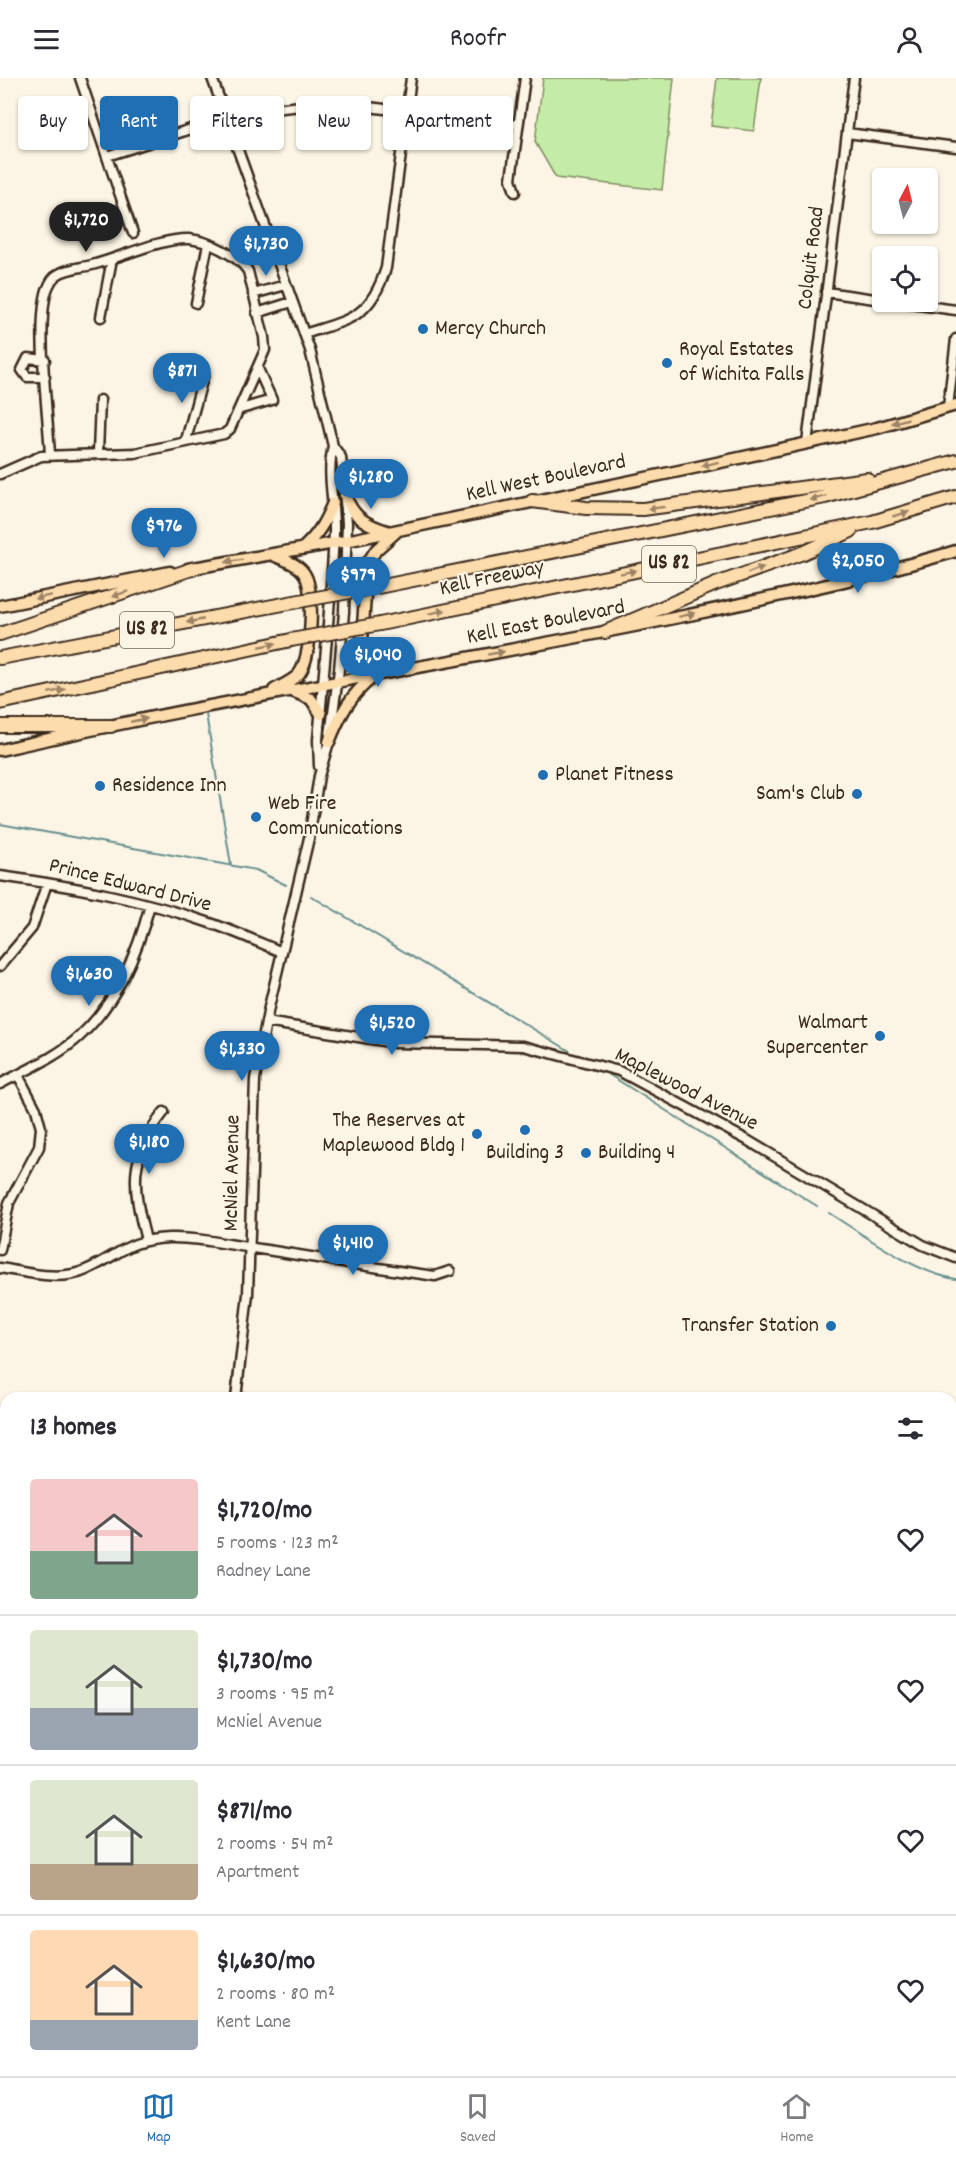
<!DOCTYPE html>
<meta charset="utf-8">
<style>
body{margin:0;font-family:Dekko,sans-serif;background:#f7f7f7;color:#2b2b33;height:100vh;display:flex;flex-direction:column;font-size:22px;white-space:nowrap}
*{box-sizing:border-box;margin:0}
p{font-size:20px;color:#7c7c81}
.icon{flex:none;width:33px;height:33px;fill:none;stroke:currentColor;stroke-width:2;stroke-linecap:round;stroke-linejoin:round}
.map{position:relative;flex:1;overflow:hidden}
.panel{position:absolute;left:0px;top:1314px;width:957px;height:684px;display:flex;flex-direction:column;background:#fff;border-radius:18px 18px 0 0;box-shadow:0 2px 4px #0004}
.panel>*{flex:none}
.top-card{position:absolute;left:18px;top:18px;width:600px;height:54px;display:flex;gap:12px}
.needle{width:39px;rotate:7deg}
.tools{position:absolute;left:872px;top:90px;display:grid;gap:12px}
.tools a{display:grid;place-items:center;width:66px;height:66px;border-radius:6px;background:#fff;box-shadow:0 2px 4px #0004;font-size:30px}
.price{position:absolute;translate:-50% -51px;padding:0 14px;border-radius:21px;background:#1f6fb2;color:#fff;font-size:20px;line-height:39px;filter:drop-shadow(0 2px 3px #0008)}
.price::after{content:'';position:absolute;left:50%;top:36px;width:18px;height:14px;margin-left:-9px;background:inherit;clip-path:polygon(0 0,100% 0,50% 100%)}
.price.on{background:#222;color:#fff}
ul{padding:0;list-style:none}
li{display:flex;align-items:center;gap:18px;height:150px;padding:0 30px}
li+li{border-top:2px solid #e1e1e2}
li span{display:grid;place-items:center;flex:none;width:168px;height:120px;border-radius:6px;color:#555}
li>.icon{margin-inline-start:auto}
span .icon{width:72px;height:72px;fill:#fffc;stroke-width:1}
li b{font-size:26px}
h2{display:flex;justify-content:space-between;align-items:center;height:72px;padding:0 30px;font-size:26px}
.chip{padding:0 21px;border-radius:6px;background:#fff;box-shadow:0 2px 4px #0004;font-size:21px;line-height:54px}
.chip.on{background:#1f6fb2;color:#fff}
header{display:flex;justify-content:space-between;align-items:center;height:78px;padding:0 30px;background:#fff;font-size:27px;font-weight:600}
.tab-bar{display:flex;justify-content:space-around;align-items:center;height:84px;border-top:2px solid #e1e1e2;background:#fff;font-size:16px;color:#7c7c81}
.tab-bar a{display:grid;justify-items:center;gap:3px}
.tab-bar .on{color:#1f6fb2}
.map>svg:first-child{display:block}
.pitch{fill:#c4eca7;stroke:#808b62;stroke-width:1.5}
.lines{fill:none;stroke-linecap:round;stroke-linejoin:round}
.stream{stroke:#668f8f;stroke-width:2}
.minor-casing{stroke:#3b2a1e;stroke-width:13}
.major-casing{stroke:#3b2a1e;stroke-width:15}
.highway-casing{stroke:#3b2a1e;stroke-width:16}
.minor{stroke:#fcf5e5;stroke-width:8}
.major{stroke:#fcdcac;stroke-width:10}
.highway{stroke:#fcdcac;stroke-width:12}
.highway-bridge-casing{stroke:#3b2a1e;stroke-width:16;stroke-linecap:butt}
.highway-bridge{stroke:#fcdcac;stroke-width:12}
.oneway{fill:#9c8365}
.poi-dot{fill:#1f6fb2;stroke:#fcf5e5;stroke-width:2}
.labels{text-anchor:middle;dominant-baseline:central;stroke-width:4.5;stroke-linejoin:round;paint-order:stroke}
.shield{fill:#fcf5e5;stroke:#75675a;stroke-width:1.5}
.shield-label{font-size:21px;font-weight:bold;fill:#3b2a1e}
.street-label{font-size:22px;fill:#3b2a1e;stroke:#fcf5e5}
.poi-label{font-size:22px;fill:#3b2a1e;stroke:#fcf5e5;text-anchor:start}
</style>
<header><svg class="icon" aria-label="menu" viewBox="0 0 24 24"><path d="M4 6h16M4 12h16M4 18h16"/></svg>Roofr<svg class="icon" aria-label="person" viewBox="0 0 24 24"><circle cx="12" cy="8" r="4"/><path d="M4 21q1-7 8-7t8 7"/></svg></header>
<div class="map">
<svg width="956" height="1998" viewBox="0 0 956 1998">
<rect width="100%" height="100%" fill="#fcf5e5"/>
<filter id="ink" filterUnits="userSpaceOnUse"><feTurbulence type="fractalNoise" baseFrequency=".0167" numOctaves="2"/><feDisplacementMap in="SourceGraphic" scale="12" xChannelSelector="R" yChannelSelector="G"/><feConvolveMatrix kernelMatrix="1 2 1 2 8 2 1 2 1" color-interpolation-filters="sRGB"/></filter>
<g filter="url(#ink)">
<path class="pitch" d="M 543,0 L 674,0 L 662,112 L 556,100 L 535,64 Z
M 717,0 L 761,0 L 754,53 L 711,48 Z"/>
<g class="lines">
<path class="stream" d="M 206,636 L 231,787
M 0,746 L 256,792 L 286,807
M 311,818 L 570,973
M 605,994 L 817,1128
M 829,1135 C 862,1156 917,1196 956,1201"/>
<g class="minor-casing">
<path id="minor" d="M 80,0 L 133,155
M 212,0 L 310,272 L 333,368 C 326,396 335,426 334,455 C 331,524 324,593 318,662 L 319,688
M 847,55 L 956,69
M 107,78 L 244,34 L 311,27 L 368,29 L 518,47
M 515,114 L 511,101 L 525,0
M 826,214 L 882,222
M 253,216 L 286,207
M 896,224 L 956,232
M 196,225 L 208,166
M 257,235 L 292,224
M 101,239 L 112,181
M 304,256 C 351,241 370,240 386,190 L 411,0
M 45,282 L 28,280 L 22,292 L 27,299 L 45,299
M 948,329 L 956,261
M 241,331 L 272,322 L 258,291
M 186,362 L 204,296
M 807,365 L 854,0
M 98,375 L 100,322
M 0,396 L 41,378 L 135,375 L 224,356 L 230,351 L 265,272 L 264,259 L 248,193 C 237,177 209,163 189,161 C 161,160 120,180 92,187 C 80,190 67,190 57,197 C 52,200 49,207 47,212 C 36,248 48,336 50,377
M 0,798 C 71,808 142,821 210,845 C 234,853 258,864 282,874
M 0,888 L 32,850 L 47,805
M 266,944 L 395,965 L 523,968 L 619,993 L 747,1062 L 923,1167 L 956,1180
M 0,1006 C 26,992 57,979 79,959 C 117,924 137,876 150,827
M 146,1162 C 132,1108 128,1080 164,1034
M 0,1172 L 9,1125 L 39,1069 L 41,1050 L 36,1031 L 18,997
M 0,1190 C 26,1194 60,1204 86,1192 C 120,1177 126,1162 169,1160 C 194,1159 221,1165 246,1169 C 309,1178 372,1190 435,1198 L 450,1193
M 236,1320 L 248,1216 L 255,1001 L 269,929 L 309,760 L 319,698 L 329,664 L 339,592 L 344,534 L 347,445 L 341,379 L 333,368
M 0,1565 L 6,1565
M 0,1682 L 6,1681
M 0,1803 L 6,1801
M 951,1887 L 956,1888
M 0,1927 L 6,1925
M 951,1972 L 956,1970
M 140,1998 L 143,1992
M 265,1998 L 266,1992
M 372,1998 L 372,1992
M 479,1998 L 480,1992
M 587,1998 L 588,1992
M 700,1998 L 701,1992
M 898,1998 L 910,1992"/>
</g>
<g class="major-casing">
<path id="major" d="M 345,417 C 353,440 367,447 390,454
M 396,454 L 376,472 L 367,486 L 362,564 L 375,581 L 400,591
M 302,471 C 318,457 325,444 333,425
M 273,477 C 284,482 299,486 305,497 C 315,514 312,582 298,597 C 292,603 281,608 274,612
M 188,491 L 346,463 L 698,389 L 877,350 L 956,327
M 0,528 L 170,494
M 292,613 L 311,621 L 321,636
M 329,664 C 340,637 350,617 373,599
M 0,672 C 226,620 456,585 684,538 C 775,519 866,500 956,473
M 0,1401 L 6,1402
M 951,1584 L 956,1584"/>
</g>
<g class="highway-casing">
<path id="highway" d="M 532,423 L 586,430 L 643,431 L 867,401
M 383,508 L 825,419 L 956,383
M 380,546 L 872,444 L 956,419
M 605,554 L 716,506 L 803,475 L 851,453
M 0,556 L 195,490
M 0,580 L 294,524
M 0,625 L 291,562
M 0,648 L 111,648"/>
</g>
<use href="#minor" class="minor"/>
<use href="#major" class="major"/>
<use href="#highway" class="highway"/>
<g class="highway-bridge-casing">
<path id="highway-bridge" d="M 294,524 L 383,508
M 291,562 L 380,546"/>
</g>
<use href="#highway-bridge" class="highway-bridge"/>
</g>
<defs><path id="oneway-solid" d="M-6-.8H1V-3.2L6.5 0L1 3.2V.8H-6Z" transform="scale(1.5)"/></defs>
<g class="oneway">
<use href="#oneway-solid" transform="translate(900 343) rotate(164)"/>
<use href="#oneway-solid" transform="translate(710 386) rotate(166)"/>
<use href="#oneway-solid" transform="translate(818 420) rotate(168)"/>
<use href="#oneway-solid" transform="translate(656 430) rotate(173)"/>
<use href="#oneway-solid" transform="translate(901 436) rotate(-16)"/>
<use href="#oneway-solid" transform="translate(234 483) rotate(171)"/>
<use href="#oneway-solid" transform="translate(756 492) rotate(-20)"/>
<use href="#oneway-solid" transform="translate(628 494) rotate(-12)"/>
<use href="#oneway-solid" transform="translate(120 516) rotate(162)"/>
<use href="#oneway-solid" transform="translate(43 519) rotate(168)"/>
<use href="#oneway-solid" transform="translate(437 534) rotate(-12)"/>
<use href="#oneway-solid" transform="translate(687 537) rotate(-12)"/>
<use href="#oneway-solid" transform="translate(195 543) rotate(169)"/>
<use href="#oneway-solid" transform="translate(268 567) rotate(-12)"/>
<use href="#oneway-solid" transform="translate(496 575) rotate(-10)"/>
<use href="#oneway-solid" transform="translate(57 613) rotate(-12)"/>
<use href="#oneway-solid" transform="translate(139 642) rotate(-11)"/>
</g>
</g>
<g class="poi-dot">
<circle cx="423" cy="251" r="6"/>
<circle cx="667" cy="285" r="6"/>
<circle cx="543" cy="697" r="6"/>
<circle cx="100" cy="708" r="6"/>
<circle cx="857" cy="716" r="6"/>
<circle cx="256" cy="739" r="6"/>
<circle cx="880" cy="958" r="6"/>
<circle cx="525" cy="1052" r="6"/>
<circle cx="477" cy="1056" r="6"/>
<circle cx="586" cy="1075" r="6"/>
<circle cx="831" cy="1248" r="6"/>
</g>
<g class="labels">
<g class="shield">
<rect x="642" y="468" width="54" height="36" rx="4.5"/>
<rect x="120" y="534" width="54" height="36" rx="4.5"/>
</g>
<g class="shield-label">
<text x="669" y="486">US 82</text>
<text x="147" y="552">US 82</text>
</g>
<g class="street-label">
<text transform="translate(812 180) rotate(-83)">Colquit Road</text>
<text transform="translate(546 401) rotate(-12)">Kell West Boulevard</text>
<text transform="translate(492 501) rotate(-12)">Kell Freeway</text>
<text transform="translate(546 545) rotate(-11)">Kell East Boulevard</text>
<text transform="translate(130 808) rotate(14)">Prince Edward Drive</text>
<text transform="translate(686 1012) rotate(27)">Maplewood Avenue</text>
<text transform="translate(233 1095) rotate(-89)">McNiel Avenue</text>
</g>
<g class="poi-label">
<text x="435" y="251">Mercy Church</text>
<text x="679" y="272">Royal Estates<tspan x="679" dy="25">of Wichita Falls</tspan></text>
<text x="555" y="697">Planet Fitness</text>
<text x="112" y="708">Residence Inn</text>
<text x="845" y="716" text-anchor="end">Sam's Club</text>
<text x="268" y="726">Web Fire<tspan x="268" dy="25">Communications</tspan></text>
<text x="868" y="945" text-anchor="end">Walmart<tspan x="868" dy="25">Supercenter</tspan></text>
<text x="465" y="1043" text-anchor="end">The Reserves at<tspan x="465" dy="25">Maplewood Bldg 1</tspan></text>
<text x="525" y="1075" text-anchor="middle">Building 3</text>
<text x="598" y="1075">Building 4</text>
<text x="819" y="1248" text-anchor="end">Transfer Station</text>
</g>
</g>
</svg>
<div class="tools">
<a><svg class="needle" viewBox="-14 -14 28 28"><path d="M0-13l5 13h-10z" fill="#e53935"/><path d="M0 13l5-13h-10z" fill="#7c7c81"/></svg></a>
<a><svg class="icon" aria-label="locate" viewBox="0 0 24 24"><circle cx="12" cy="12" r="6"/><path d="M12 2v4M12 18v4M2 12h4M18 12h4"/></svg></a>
</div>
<b class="price on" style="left:86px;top:175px">$1,720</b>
<b class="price" style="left:266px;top:199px">$1,730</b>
<b class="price" style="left:182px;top:326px">$871</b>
<b class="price" style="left:371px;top:432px">$1,280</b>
<b class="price" style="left:164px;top:481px">$976</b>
<b class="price" style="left:858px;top:516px">$2,050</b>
<b class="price" style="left:358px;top:530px">$979</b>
<b class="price" style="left:378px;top:610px">$1,040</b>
<b class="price" style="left:89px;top:929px">$1,630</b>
<b class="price" style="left:392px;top:978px">$1,520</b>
<b class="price" style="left:242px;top:1004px">$1,330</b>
<b class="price" style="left:149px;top:1097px">$1,180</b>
<b class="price" style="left:353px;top:1198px">$1,410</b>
<div class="top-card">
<a class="chip">Buy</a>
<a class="chip on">Rent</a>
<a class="chip">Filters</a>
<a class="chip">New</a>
<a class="chip">Apartment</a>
</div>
<section class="panel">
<h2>13 homes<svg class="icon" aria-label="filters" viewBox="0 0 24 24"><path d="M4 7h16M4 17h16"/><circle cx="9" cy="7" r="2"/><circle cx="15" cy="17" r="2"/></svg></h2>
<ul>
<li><span style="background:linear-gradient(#f6c9c9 60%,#7fa58c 0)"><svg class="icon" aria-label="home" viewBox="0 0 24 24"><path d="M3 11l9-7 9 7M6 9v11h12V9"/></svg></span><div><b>$1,720/mo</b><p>5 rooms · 123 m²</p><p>Radney Lane</p></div><svg class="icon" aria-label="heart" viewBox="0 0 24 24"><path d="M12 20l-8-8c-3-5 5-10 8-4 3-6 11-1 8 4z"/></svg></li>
<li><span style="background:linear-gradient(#dfe7d0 65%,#9aa5b1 0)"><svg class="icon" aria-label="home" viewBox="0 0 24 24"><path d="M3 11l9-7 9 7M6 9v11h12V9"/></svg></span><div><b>$1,730/mo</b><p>3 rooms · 95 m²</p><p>McNiel Avenue</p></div><svg class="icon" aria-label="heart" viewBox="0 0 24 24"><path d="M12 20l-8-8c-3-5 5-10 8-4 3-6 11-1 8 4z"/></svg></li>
<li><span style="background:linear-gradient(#dfe7d0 70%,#b9a48a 0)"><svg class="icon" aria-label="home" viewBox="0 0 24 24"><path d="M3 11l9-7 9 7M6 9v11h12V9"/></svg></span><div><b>$871/mo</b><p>2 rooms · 54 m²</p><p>Apartment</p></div><svg class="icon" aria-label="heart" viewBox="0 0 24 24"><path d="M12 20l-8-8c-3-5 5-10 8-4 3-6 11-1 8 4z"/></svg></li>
<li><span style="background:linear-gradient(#ffd9b3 75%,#9aa5b1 0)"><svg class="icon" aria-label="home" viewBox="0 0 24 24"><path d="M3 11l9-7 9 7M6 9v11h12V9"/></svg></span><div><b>$1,630/mo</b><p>2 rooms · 80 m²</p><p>Kent Lane</p></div><svg class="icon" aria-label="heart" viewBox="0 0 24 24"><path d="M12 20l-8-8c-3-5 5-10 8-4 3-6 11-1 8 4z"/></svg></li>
</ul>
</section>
</div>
<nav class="tab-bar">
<a class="on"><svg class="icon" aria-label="map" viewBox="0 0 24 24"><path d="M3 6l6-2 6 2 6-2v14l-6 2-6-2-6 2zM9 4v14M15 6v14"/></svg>Map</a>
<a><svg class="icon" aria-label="saved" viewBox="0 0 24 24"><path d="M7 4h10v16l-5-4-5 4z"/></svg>Saved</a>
<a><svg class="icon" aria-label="home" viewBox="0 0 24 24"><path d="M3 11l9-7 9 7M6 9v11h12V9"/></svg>Home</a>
</nav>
